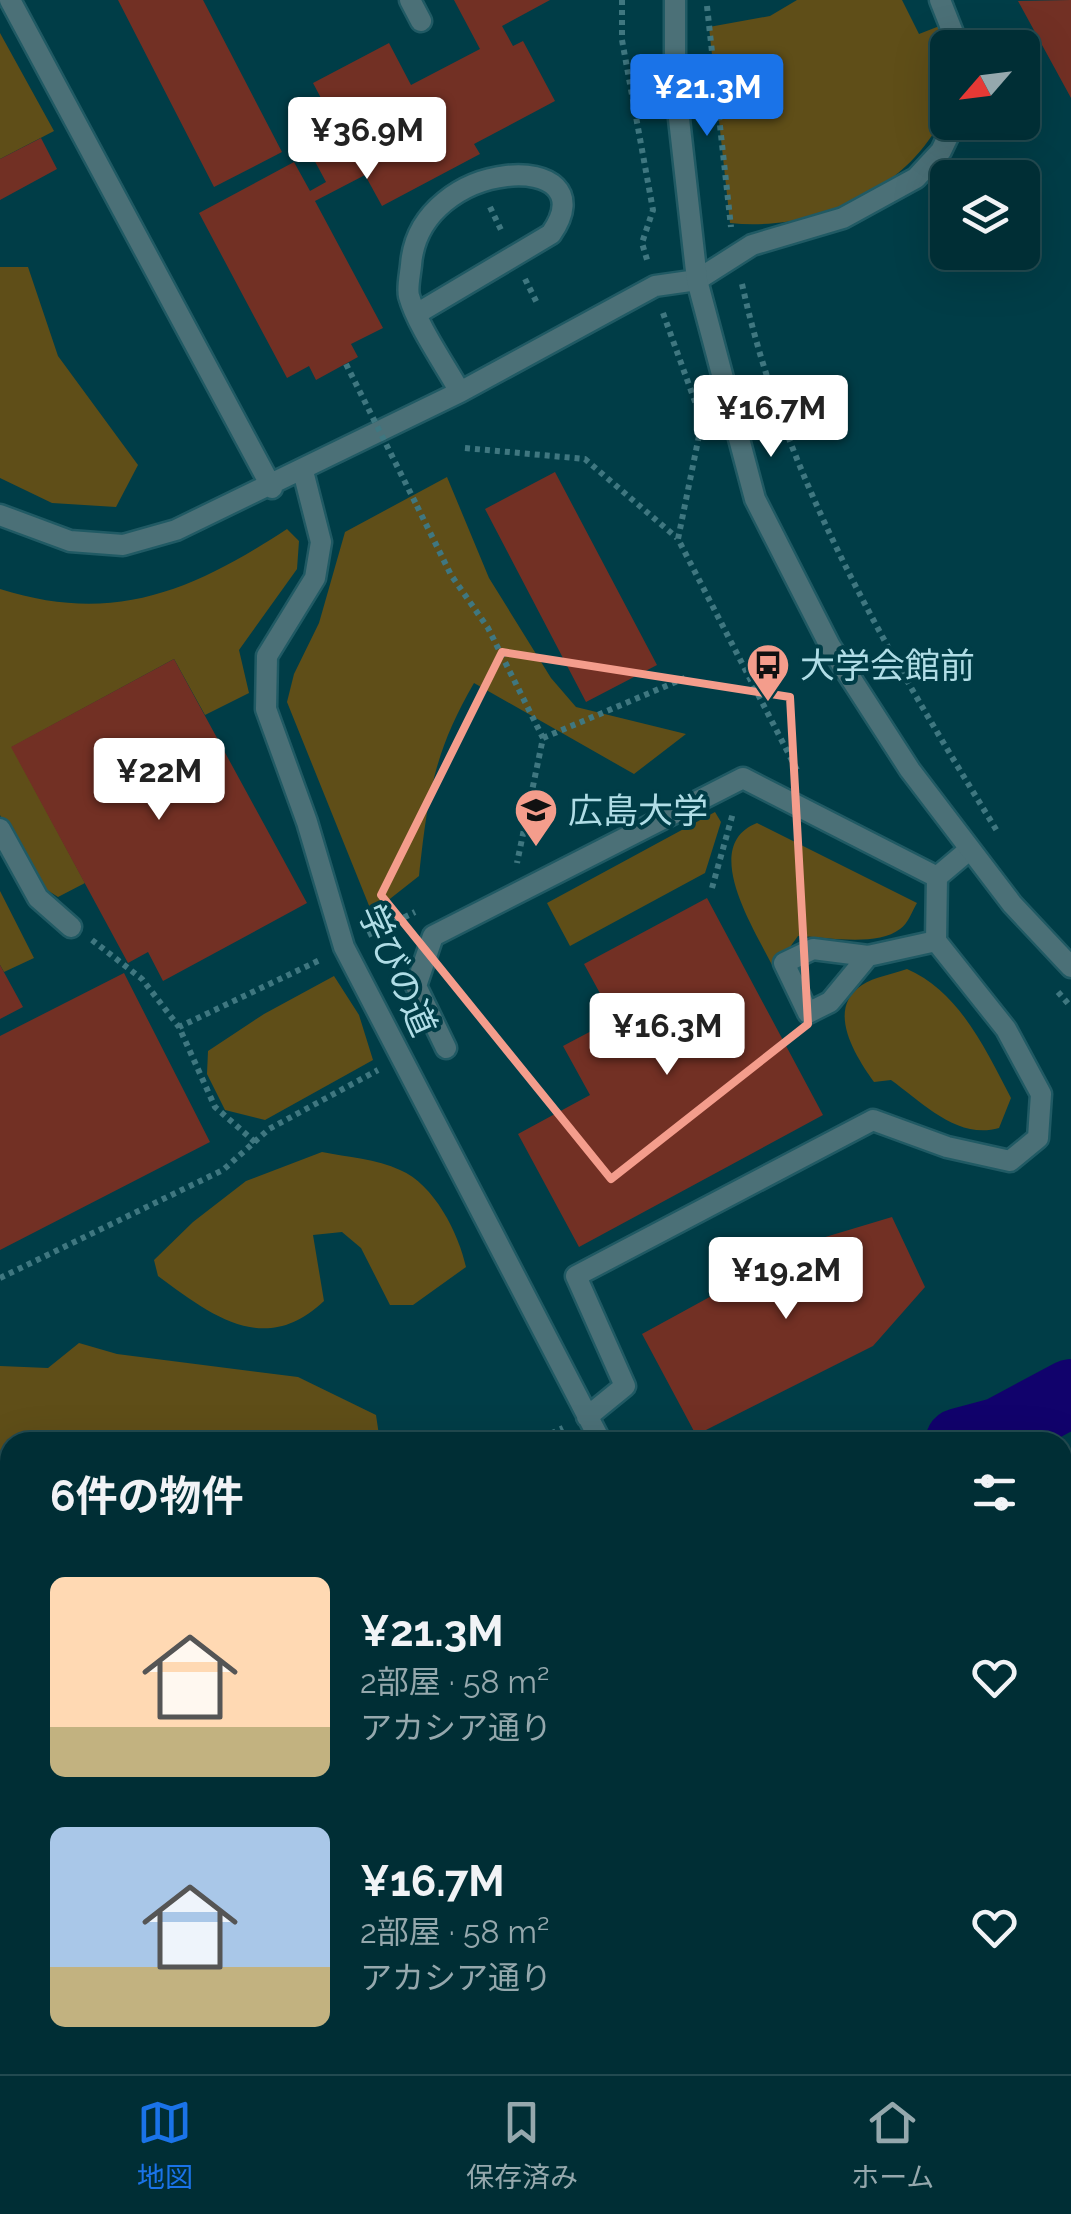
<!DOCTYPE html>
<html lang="ja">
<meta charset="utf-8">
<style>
body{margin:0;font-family:Raleway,"Noto Sans JP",sans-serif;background:#0a363d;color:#f1f3f6;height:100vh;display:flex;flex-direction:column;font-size:38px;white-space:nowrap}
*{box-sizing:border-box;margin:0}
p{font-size:32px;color:#95a8ad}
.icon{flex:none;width:55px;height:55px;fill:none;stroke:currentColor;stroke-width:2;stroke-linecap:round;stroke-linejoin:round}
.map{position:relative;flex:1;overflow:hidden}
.details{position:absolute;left:0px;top:1432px;width:1072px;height:642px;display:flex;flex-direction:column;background:#002e35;border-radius:30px 30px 0 0;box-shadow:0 10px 40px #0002,0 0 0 2px #224a50}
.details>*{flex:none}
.needle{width:65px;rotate:242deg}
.controls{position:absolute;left:930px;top:30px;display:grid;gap:20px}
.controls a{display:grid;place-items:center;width:110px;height:110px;border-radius:15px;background:#002e35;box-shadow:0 10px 40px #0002,0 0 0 2px #224a50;font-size:50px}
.price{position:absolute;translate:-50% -85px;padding:0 22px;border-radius:10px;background:#fff;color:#222;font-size:32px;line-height:65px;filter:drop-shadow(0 2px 5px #0008)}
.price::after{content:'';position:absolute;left:50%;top:60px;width:30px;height:22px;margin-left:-15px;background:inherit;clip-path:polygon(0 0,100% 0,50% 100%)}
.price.on{background:#1a73e8;color:#fff}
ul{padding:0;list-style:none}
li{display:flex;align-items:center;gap:30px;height:250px;padding:0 50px}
li span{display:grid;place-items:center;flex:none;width:280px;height:200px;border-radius:15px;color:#555}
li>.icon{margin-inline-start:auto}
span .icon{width:120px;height:120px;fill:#fffc;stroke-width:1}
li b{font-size:42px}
h2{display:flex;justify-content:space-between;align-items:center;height:120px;padding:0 50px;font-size:42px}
.tab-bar{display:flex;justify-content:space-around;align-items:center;height:140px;border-top:2px solid #224a50;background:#002e35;font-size:28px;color:#95a8ad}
.tab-bar a{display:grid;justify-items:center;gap:5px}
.tab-bar .on{color:#1a73e8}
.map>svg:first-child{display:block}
.green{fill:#5f4e18}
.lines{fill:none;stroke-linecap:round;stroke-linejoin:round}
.river{stroke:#11026c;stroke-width:68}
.building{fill:#723024}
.service-casing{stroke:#205a64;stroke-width:25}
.pedestrian-casing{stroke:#205a64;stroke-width:25}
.tertiary-casing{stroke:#205a64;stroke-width:25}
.path{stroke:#3f7780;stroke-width:6;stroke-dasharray:5 5;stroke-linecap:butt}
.service{stroke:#4b7077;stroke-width:20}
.pedestrian{stroke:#4b7077;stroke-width:20}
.tertiary{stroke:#4b7077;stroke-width:20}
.path-bridge{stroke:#3f7780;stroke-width:6;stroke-dasharray:5 5;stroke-linecap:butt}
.marked{fill:none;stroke:#f49d8c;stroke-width:8;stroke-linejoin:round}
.labels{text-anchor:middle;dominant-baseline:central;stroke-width:8;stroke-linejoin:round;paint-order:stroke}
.poi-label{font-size:35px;fill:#b0dde6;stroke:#003d47;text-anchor:start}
.street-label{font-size:35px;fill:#b0dde6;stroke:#003d47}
</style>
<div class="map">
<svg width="1071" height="2074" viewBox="0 0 1071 2074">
<rect width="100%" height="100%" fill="#003d47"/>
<path class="green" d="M 797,0 L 902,0 L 919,34 L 942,25 C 944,48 955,87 946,109 C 912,191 813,232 730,223 L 709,27 L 770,16 Z
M 0,33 L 54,131 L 0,159 Z
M 0,267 L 28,267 L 58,356 L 138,465 L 116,507 L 52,503 L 0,478 Z
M 447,477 L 489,578 L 551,678 L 576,707 L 686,734 L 634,774 L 474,683 C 433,754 428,796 419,876 L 372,913 L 287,702 L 294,674 L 319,623 L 345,532 Z
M 287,529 L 299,541 L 297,569 L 239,650 L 249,693 L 205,715 L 174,659 L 12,747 L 85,883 L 58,897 L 36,883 L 0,815 L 0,589 C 114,625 192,591 287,529 Z
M 715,812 L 721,822 L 705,873 L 570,946 L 547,903 Z
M 757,823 L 917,903 C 912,911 908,924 900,929 C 877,947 826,937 798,936 L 774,969 C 757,933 698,846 757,823 Z
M 0,891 L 34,958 L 4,972 L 0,965 Z
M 907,969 C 959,991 986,1050 1011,1098 L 999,1128 C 958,1140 923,1103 891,1080 L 874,1082 C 856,1057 825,1009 862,985 C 874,977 893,974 907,969 Z
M 334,976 L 359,1015 L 373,1060 L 265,1120 L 225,1110 L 207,1074 L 208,1051 L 264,1014 Z
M 322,1152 C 347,1157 377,1159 400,1170 C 434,1184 459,1234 466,1267 L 413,1305 L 390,1305 L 361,1248 L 342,1232 L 313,1235 L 324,1301 C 265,1357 212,1316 158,1276 L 154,1260 L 193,1222 L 246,1181 Z
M 79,1343 L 117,1354 L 298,1377 L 376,1415 L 380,1442 L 10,1442 L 10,1698 L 0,1698 L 0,1366 L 48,1368 Z
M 10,1884 L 10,2042 L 6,2052 L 10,2065 L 20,2065 L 30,2074 L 0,2074 L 0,1889 Z"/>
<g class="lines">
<path class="river" d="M 959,1442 L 1000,1431 L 1071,1393
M 0,1776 L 10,1775"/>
</g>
<path class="building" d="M 118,0 L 203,0 L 282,152 L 214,187 Z
M 454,0 L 550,0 L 502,26 L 513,46 L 523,41 L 555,101 L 474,144 L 480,154 L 382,206 L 365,175 L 315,201 L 383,328 L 351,344 L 358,357 L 316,380 L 309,366 L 287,378 L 199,213 L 294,162 L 310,191 L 326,182 L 311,154 L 342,138 L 313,83 L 389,43 L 411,85 L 480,49 Z
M 1071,0 L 1071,98 L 1018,1 Z
M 41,138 L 57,169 L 0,200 L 0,159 Z
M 555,472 L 657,665 L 586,702 L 485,509 Z
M 174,659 L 307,903 L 163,981 L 148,952 L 128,963 L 11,747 Z
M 707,898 L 823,1115 L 579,1247 L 518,1134 L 590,1095 L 563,1046 L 614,1019 L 584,964 Z
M 0,965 L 23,1007 L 0,1019 Z
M 124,973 L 210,1142 L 0,1250 L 0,1036 Z
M 892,1217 L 925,1287 L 873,1346 L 696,1435 L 642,1334 L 812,1241 Z
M 1062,1746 L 1071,1749 L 1071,1911 L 1062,1915 Z
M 211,2065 L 431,2065 L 434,2071 L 195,2074 Z
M 502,2065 L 606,2065 L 610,2071 L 507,2074 Z
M 959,2065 L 1018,2065 L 1023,2074 L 942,2074 Z"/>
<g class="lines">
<g class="service-casing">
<path id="service" d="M 10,0 L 272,488
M 410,0 L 421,21
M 940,0 L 959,48
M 418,313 L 551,234 C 611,148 419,155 411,265 C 410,275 407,288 409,296 C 417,325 445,365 460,392
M 303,471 L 321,542 L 315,578 L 267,656 L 266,709 L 307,822 L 344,947 L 601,1442
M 0,515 L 70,541 L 123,545 L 176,530 L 460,392 L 655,286 L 697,280 L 752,245 L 843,218 L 916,178 L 941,151 L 955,122
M 0,829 L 38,898 L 71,927
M 868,956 L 830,1002 L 808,1013 L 784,963 L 813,949 L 868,956 L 936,941 L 937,877
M 446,1048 L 416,986 L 433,936 L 743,778 L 937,877 L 969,850
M 587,1417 L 625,1386 L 576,1276 L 873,1120 L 947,1147 L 1010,1161 L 1038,1138 L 1041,1094 L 1006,1029 L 936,941
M 1062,1704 L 1071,1708
M 1062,1960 L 1071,1956"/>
</g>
<g class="pedestrian-casing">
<path id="pedestrian" d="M 838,2074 L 857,2065"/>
</g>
<g class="tertiary-casing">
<path id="tertiary" d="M 675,0 L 675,83 L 697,280 L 755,499 L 830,646 L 910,770 L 1012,904 L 1071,967"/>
</g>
<path class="path" d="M 622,0 L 622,40 L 653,210 L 642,243 L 648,263
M 707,6 L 731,227
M 490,207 L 502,232
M 525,279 L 538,305
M 742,284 C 786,484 891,658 997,831
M 663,313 L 702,421 L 678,539 L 798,772
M 465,448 L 585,459 L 677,538
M 417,506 L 451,575 L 488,628 L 543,738 L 517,863
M 543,738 L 685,678
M 712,888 L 733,813
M 368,935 L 415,912
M 92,940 L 142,979 L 179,1027
M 1058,992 L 1071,1007
M 255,1142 L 215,1107 L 179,1027 L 322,959
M 0,1278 L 223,1170 L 269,1129 L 378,1070
M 533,1442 L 563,1428
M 0,1543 L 10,1547
M 1062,1548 L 1071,1545
M 0,1799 L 10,1799
M 0,1859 L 10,1855
M 97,2065 L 100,2072
M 132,2074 L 150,2065"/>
<use href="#service" class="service"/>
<use href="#pedestrian" class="pedestrian"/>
<use href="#tertiary" class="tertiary"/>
<path class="path-bridge" d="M 346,364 L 417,506"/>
</g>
<path class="marked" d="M 502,652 L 790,697 L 808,1024 L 611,1179 L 381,895 Z"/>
<defs>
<g id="bus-pin" transform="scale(2.25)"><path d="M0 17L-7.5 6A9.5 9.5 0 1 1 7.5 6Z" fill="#f49d8c" stroke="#003d47"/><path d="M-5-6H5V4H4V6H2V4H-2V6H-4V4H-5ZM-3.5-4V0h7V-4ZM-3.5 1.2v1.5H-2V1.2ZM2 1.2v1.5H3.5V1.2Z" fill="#111"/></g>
<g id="university-pin" transform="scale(2.25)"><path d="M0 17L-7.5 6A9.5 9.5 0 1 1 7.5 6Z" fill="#f49d8c" stroke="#003d47"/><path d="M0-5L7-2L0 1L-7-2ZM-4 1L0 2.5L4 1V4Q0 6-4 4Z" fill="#111"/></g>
</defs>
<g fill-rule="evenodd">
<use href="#bus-pin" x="768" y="665"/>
<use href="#university-pin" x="536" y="810"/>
</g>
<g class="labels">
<g class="poi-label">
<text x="800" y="665">大学会館前</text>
<text x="568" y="810">広島大学</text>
</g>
<g class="street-label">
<text transform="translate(398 970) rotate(66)">学びの道</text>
</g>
</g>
</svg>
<div class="controls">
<a><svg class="needle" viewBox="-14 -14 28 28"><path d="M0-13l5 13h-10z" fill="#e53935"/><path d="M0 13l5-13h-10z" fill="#95a8ad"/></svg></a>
<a><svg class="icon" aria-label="layers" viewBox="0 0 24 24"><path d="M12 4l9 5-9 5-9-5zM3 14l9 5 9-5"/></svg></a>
</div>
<b class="price on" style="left:707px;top:139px">¥21.3M</b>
<b class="price" style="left:367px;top:182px">¥36.9M</b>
<b class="price" style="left:771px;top:460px">¥16.7M</b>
<b class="price" style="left:159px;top:823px">¥22M</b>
<b class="price" style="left:667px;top:1078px">¥16.3M</b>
<b class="price" style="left:786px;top:1322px">¥19.2M</b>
<section class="details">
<h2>6件の物件<svg class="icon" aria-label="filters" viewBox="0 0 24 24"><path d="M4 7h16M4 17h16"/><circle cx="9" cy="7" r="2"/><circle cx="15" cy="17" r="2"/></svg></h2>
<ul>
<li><span style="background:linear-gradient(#ffd9b3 75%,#c2b280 0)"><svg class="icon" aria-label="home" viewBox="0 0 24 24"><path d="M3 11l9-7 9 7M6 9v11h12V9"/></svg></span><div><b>¥21.3M</b><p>2部屋 · 58 m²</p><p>アカシア通り</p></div><svg class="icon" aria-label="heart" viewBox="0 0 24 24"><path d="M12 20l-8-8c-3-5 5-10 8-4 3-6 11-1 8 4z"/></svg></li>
<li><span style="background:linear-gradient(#a9c7e8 70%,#c2b280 0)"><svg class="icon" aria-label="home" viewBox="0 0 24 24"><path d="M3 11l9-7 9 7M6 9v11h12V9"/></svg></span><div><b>¥16.7M</b><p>2部屋 · 58 m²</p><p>アカシア通り</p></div><svg class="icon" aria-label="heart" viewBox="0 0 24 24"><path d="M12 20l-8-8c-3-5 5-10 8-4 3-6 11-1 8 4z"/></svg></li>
</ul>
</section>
</div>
<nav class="tab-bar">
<a class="on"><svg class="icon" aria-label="map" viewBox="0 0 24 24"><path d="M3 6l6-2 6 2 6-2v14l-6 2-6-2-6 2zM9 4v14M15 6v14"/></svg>地図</a>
<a><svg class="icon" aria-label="saved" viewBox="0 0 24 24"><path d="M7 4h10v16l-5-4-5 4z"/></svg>保存済み</a>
<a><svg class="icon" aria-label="home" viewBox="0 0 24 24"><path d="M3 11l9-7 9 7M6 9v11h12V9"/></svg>ホーム</a>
</nav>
